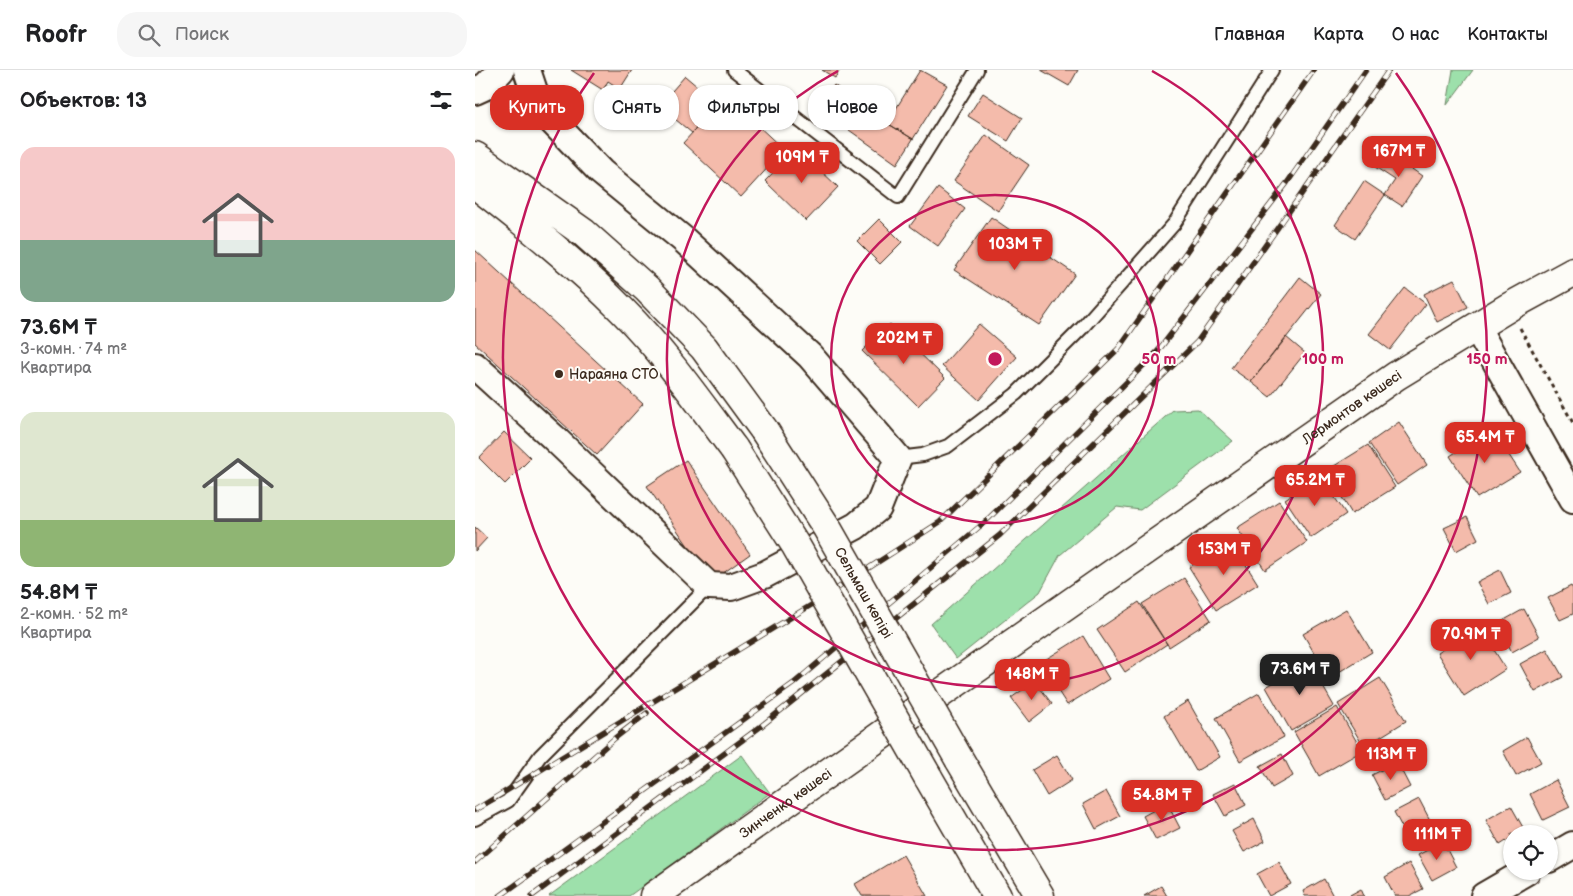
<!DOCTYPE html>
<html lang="ru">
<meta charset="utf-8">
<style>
body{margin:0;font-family:"Balsamiq Sans",sans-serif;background:#f6f6f6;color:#202124;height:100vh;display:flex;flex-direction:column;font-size:19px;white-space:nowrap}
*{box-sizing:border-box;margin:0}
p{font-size:16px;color:#757577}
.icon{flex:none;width:28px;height:28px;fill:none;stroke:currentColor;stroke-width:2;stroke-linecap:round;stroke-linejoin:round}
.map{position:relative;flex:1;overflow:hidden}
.sheet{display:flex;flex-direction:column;background:#fff;width:475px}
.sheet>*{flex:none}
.hud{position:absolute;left:15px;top:15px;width:475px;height:45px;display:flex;gap:10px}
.fabs{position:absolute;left:1028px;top:755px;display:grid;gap:10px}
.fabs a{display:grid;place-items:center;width:55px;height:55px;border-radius:50%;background:#fff;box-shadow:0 1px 4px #0004;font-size:25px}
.price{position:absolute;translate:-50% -42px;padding:0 11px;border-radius:10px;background:#d93025;color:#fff;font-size:16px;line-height:32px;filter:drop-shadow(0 1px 2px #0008)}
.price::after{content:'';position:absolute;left:50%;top:30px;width:15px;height:11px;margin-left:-8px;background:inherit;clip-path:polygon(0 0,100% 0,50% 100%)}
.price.on{background:#222;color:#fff}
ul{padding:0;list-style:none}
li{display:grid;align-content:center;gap:10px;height:265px;padding:0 20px}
li span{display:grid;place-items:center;height:155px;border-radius:15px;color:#555}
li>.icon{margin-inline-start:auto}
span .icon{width:90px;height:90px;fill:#fffc;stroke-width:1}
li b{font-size:21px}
h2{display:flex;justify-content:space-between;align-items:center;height:60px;padding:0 20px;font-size:21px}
.chip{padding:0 18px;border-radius:20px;background:#fff;box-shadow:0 1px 4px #0004;font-size:18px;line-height:45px}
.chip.on{background:#d93025;color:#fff}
header{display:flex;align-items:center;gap:30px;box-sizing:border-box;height:70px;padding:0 25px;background:#fff;border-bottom:1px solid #e0e0e0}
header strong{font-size:24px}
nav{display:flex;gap:28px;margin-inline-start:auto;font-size:18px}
.search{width:350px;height:45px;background:#f6f6f6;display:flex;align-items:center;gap:12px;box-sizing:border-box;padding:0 18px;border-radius:20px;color:#757577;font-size:19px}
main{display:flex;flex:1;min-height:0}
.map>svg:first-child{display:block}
.green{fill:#9de0ab;stroke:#6c8564}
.building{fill:#f4bbab;stroke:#3b2a1e}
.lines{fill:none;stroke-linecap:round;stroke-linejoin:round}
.service-casing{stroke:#3b2a1e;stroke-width:16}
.minor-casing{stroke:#3b2a1e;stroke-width:30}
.tertiary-casing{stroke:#3b2a1e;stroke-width:31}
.secondary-casing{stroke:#3b2a1e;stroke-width:31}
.path{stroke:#3b2a1e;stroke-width:3;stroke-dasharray:4 4;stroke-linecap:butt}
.service{stroke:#fdfcf7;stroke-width:12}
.minor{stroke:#fdfcf7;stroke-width:26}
.tertiary{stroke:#fdfcf7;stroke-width:28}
.secondary{stroke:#fdfcf7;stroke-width:28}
.rail-casing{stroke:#3b2a1e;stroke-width:5.5}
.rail{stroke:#fdfcf7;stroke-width:4;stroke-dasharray:11;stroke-linecap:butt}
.secondary-bridge-casing{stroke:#3b2a1e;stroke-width:31;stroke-linecap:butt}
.secondary-bridge{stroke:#fdfcf7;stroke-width:28}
.ring{fill:none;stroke:#c2185b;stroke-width:2.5}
.poi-dot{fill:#3b2a1e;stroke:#fdfcf7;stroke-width:2}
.labels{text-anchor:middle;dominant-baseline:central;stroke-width:4;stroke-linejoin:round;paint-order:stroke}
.poi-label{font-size:14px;fill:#3b2a1e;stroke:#fdfcf7;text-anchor:start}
.street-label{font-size:14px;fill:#3b2a1e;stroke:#fdfcf7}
.centre{fill:#c2185b;stroke:#fdfcf7;stroke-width:2.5}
.ring-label{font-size:15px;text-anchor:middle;font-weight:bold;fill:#c2185b;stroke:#fdfcf7;stroke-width:4;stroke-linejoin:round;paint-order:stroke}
</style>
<header>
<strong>Roofr</strong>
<div class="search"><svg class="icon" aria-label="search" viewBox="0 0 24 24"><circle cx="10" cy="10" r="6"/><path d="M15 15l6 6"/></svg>Поиск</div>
<nav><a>Главная</a><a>Карта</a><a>О нас</a><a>Контакты</a></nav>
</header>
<main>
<section class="sheet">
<h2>Объектов: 13<svg class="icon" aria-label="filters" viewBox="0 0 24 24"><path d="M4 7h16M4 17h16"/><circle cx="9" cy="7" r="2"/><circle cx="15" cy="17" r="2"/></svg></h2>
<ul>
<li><span style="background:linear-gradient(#f6c9c9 60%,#7fa58c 0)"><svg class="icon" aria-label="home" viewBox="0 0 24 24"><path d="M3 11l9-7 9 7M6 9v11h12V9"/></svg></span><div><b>73.6M ₸</b><p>3-комн. · 74 m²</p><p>Квартира</p></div></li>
<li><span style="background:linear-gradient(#dfe7d0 70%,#8fb573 0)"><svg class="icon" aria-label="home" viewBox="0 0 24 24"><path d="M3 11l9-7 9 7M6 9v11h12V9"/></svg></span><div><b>54.8M ₸</b><p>2-комн. · 52 m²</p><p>Квартира</p></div></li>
</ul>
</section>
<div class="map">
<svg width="1098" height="826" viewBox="0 0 1098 826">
<rect width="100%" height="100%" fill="#fdfcf7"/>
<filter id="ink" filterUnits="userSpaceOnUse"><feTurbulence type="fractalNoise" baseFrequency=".02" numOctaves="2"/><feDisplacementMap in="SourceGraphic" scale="10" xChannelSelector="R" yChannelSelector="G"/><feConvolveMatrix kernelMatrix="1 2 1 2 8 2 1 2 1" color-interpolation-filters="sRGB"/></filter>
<g filter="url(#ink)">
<path class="green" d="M 978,0 L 998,0 L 972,35 Z
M 723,339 L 758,371 L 665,440 L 642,437 L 585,485 L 565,522 L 481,589 L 456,554 L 698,340 Z
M 267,685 L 295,723 L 154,826 L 74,826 Z"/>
<path class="building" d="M 96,0 L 157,0 L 145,19 L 133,11 L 128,20 Z
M 347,0 L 365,0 L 360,8 Z
M 445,0 L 472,15 L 438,69 L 412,53 Z
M 566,0 L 603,0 L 594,16 Z
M 210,6 L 243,34 L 217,63 L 184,36 Z
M 359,15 L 412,53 L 438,69 L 422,94 L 343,38 Z
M 508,23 L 547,48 L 533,71 L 493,46 Z
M 251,26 L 309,80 L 266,127 L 208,73 Z
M 511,65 L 554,95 L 523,141 L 479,111 Z
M 322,78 L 363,117 L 331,151 L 290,111 Z
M 911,81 L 947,106 L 927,136 L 910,125 L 920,110 L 900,97 Z
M 889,111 L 910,125 L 880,169 L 860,155 Z
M 463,118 L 490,139 L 463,176 L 435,156 Z
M 516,147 L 600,204 L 564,255 L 479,200 Z
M 404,149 L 427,172 L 405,194 L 382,171 Z
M 0,180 L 168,334 L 122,385 L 0,273 Z
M 825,207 L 846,224 L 776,312 L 756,298 Z
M 979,209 L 993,237 L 962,252 L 949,224 Z
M 930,218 L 951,234 L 915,280 L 894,264 Z
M 415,254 L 470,308 L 443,336 L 387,281 Z
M 504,254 L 542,287 L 504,330 L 467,296 Z
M 811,267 L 830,283 L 795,327 L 776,312 Z
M 924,352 L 952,395 L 922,415 L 894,373 Z
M 1017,359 L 1045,402 L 1002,428 L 975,386 Z
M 29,362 L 56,388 L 30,414 L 4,388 Z
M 893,375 L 920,417 L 877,444 L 851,401 Z
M 211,390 L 275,484 L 237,511 L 172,416 Z
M 845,406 L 871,444 L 836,468 L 810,429 Z
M 804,431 L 832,472 L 790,500 L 762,458 Z
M 992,447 L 1003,469 L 981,481 L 969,458 Z
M 0,457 L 12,468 L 0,481 Z
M 756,471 L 783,514 L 741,540 L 714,497 Z
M 1025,500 L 1036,523 L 1014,534 L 1002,512 Z
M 709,508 L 736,550 L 694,577 L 667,534 Z
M 1096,516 L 1098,519 L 1098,544 L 1085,550 L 1073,528 Z
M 664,532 L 692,574 L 650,602 L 622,560 Z
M 871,539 L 897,582 L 854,608 L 828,564 Z
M 1049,539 L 1064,567 L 1037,582 L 1022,554 Z
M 1004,556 L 1031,599 L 989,626 L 962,583 Z
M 608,566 L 634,609 L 592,635 L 565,593 Z
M 1072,579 L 1088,607 L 1060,622 L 1045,594 Z
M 834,592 L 859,636 L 816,661 L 791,617 Z
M 905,608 L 931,651 L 889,677 L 863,634 Z
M 560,611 L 577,634 L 554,652 L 536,628 Z
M 784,623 L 809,667 L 765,691 L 741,648 Z
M 713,631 L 745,687 L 721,701 L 689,646 Z
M 862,637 L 887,681 L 844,706 L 819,662 Z
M 1052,667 L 1066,692 L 1041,706 L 1028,681 Z
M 807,684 L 818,706 L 797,718 L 785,696 Z
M 582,685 L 597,710 L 572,726 L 557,700 Z
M 922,692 L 935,717 L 910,730 L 897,705 Z
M 1081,710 L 1095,737 L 1068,750 L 1055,724 Z
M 760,713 L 771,735 L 750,746 L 738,724 Z
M 631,721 L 645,746 L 621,759 L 608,734 Z
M 944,729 L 957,754 L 932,767 L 919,742 Z
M 692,733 L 705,758 L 681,770 L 668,746 Z
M 1036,736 L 1050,761 L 1045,764 L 1036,764 L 1036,768 L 1025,775 L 1011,750 Z
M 779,749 L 790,771 L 769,782 L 757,761 Z
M 968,772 L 981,797 L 957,810 L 943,785 Z
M 428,785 L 452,826 L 387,826 L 380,814 Z
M 804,792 L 816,814 L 794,826 L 782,804 Z
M 934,793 L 948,819 L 934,826 L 920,826 L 910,807 Z
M 849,809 L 858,826 L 830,826 L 828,821 Z
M 686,816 L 692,826 L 669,826 Z
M 886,819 L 889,826 L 873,826 Z"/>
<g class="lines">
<g class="service-casing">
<path id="service" d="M 259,0 L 423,127 L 502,0
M 423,388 L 448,385 L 473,376 L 541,324 L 607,258 L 699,154 L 797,0
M 0,749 L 33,731 L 65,686 L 234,516"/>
</g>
<g class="minor-casing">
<path id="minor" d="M 0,21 L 11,16 L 26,0
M 1002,258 L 1098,429
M 0,296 L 78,367 L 234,516 L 256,517 L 289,505 L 381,456 L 403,438 L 423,388 L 335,286 L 209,170 L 126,102 L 75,49 L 62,30 L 52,0
M 1074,789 L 1098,775
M 1009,826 L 1052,801"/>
</g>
<g class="tertiary-casing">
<g id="tertiary">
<path id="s1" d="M 179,826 L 442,640 L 921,306 L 1034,237 L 1098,202"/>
</g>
</g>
<g class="secondary-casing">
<path id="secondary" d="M 0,86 L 109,163 L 172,219 L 229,278 L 289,360
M 0,114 C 51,154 102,194 147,240 C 189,282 224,332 259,379
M 484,689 L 565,826
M 453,707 L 522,826"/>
</g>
<path class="path" d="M 1045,258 L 1098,353"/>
<use href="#service" class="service"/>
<use href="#minor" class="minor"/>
<use href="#tertiary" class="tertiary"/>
<use href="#secondary" class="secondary"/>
<g class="rail-casing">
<path id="rail" d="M 0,740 L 338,534 L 465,452 L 643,279 L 839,0
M 0,792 L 140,668 L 172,643
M 25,826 L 319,613 L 510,452 L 683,281 L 812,113 L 891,0
M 57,826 L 285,657 L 525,465 L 722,272 L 914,0"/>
</g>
<use href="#rail" class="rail"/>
<g class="secondary-bridge-casing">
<g id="secondary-bridge">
<path id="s2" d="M 289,360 L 352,458 L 484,689"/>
<path d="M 259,379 L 321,476 L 453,707"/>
</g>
</g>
<use href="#secondary-bridge" class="secondary-bridge"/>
</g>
</g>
<g class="ring">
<circle cx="520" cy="289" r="164"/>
<path d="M677 1A328 328 0 1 1 363 1"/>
<path d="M921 3A492 492 0 1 1 119 3"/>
</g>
<circle class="poi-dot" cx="84" cy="304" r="5"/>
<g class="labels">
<g class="poi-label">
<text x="94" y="304">Нараяна СТО</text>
</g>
<g class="street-label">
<text stroke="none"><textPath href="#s1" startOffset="852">Лермонтов көшесі</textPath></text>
<text stroke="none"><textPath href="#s2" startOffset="191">Сельмаш көпірі</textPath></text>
<text stroke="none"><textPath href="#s1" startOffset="161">Зинченко көшесі</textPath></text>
</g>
</g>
<circle cx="520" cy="289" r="8" class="centre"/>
<g class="ring-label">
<text x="684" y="294">50 m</text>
<text x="848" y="294">100 m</text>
<text x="1012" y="294">150 m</text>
</g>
</svg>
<div class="fabs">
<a><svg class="icon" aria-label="locate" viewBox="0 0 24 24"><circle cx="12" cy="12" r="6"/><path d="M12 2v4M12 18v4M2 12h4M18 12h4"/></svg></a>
</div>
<b class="price" style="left:924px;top:108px">167M ₸</b>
<b class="price" style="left:327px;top:114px">109M ₸</b>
<b class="price" style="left:540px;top:201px">103M ₸</b>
<b class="price" style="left:429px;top:295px">202M ₸</b>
<b class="price" style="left:1010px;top:394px">65.4M ₸</b>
<b class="price" style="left:840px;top:437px">65.2M ₸</b>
<b class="price" style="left:749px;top:506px">153M ₸</b>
<b class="price" style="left:996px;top:591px">70.9M ₸</b>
<b class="price on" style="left:825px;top:626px">73.6M ₸</b>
<b class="price" style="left:557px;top:631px">148M ₸</b>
<b class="price" style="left:916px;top:711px">113M ₸</b>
<b class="price" style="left:687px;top:752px">54.8M ₸</b>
<b class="price" style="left:962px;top:791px">111M ₸</b>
<div class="hud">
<a class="chip on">Купить</a>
<a class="chip">Снять</a>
<a class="chip">Фильтры</a>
<a class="chip">Новое</a>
</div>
</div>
</main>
